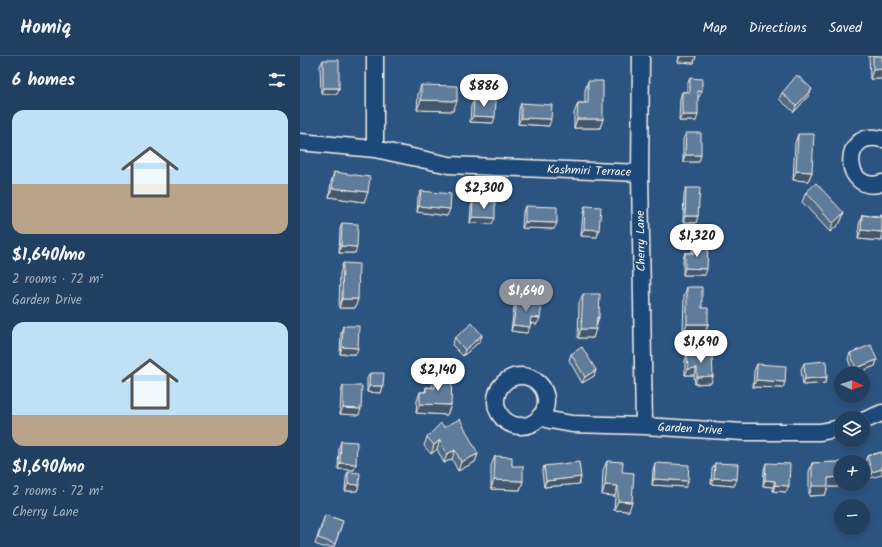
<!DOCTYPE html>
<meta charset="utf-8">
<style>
body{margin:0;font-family:Kalam,sans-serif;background:#294667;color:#f1f3f6;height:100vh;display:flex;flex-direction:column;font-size:15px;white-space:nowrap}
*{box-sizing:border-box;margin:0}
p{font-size:13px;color:#a2afbd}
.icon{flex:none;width:22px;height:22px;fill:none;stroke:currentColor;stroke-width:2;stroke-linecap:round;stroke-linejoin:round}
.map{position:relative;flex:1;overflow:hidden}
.drawer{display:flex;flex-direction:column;background:#213f61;width:300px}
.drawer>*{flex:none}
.needle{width:26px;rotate:93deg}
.tools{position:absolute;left:534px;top:311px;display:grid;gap:8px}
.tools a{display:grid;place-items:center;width:36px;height:36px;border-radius:50%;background:#213f61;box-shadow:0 2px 6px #0003,0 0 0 1px #3e5876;font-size:20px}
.price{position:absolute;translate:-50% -34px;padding:0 9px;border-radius:14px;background:#fff;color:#222;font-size:13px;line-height:26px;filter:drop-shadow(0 1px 2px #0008)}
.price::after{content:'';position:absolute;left:50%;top:24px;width:12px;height:9px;margin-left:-6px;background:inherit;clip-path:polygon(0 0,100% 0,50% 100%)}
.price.on{background:#8c9099;color:#fff}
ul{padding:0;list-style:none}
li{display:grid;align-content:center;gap:8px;height:212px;padding:0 12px}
li span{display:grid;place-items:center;height:124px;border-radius:12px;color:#555}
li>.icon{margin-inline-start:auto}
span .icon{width:72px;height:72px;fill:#fffc;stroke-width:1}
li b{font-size:17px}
h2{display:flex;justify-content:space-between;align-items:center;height:48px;padding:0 12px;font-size:17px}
header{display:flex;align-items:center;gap:24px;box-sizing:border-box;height:56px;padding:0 20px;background:#213f61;border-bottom:1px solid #3e5876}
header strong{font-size:19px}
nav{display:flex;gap:22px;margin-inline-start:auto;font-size:14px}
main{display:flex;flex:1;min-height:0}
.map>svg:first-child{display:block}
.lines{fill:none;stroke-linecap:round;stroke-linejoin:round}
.minor-casing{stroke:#f4f1e8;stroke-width:19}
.minor{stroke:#1f4a7a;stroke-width:16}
.wall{fill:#516a84;stroke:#f4f1e8}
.shaded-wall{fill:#42566c;stroke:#f4f1e8}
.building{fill:#5e7b9a;stroke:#f4f1e8}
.labels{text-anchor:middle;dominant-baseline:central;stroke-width:3.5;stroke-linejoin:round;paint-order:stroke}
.street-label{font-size:12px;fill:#f4f1e8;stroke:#1f4a7a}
</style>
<header>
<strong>Homiq</strong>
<nav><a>Map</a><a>Directions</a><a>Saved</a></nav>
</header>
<main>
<section class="drawer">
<h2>6 homes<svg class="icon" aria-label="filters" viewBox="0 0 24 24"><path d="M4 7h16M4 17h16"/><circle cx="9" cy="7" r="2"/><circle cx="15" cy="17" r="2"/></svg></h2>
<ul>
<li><span style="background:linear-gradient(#bfe0f5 60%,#b9a48a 0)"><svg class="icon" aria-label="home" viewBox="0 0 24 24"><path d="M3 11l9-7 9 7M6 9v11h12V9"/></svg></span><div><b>$1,640/mo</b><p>2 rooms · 72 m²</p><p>Garden Drive</p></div></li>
<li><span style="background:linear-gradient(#bfe0f5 75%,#b9a48a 0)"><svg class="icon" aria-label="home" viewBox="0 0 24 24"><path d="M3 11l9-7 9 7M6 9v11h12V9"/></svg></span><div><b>$1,690/mo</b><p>2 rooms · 72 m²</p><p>Cherry Lane</p></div></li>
</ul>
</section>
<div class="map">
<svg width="582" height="491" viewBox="0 0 582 491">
<rect width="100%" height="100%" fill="#2c5481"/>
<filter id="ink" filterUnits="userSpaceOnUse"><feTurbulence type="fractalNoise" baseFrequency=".025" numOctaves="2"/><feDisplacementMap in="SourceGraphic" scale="8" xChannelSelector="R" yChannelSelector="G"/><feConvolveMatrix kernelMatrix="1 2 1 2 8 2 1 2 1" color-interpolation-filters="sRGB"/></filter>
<g filter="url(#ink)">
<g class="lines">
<g class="minor-casing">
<path id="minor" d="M 341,0 L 340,117 L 344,370
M 582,83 C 539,72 543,140 582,127
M 0,86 L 75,93 L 149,109 L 340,117
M 75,93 L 75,0
M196 345a25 25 0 1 1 50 0a25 25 0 1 1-50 0Z
M 240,360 L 250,364 L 272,368 L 344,370 L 443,376 L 520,376 L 541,372
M 563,365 L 582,357"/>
</g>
<use href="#minor" class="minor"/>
</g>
<path class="wall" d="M 379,0 L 396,0 L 394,7 L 378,6 Z
M 569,0 L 582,0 L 582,23 L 570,23 Z
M 23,4 L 39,32 L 37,38 L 21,38 L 20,10 Z
M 390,22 L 399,41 L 398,41 L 396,65 L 379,65 L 380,42 L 382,36 L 387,36 L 387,29 Z
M 288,25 L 303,63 L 300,72 L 274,72 L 274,57 L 278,47 L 285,47 L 285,34 Z
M 121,29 L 153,55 L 117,54 L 118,38 Z
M 482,37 L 509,39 L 494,56 L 479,43 Z
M 174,44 L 193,67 L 170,66 L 171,50 Z
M 221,47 L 249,70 L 218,68 L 219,53 Z
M 386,77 L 399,106 L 383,106 L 383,83 Z
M 498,78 L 512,116 L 508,125 L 493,124 L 495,87 Z
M 34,116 L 68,136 L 64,146 L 29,141 L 31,126 Z
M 386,132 L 396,167 L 383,166 L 384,138 Z
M 121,135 L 147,160 L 117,156 L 118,141 Z
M 506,136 L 544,157 L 540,167 L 530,176 L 502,146 Z
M 173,145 L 192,168 L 170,167 L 171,151 Z
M 225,150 L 254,173 L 222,172 L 223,156 Z
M 285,150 L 299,174 L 297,181 L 281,180 L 283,157 Z
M 581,158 L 582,185 L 558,183 L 559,169 L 562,159 L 580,160 Z
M 42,167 L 55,197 L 39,197 L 40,173 Z
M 394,188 L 405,219 L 383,219 L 383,203 L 385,197 L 392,197 L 392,195 Z
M 43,207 L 58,243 L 55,252 L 39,252 L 40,217 Z
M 387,231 L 402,252 L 408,268 L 405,278 L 383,277 L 384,240 Z
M 283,238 L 299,261 L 293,282 L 278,282 L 279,247 Z
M 217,245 L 237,268 L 230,267 L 227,277 L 211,275 L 214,251 Z
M 43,270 L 56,298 L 40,298 L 41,276 Z
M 182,279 L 180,285 L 163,300 L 152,289 L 155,282 Z
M 550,297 L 577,304 L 575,310 L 553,318 L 548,303 Z
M 271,298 L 296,314 L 294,320 L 282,327 L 269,304 Z
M 387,299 L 413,320 L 411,327 L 395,328 L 394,319 L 385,319 L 385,305 Z
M 504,307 L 527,321 L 525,327 L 503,329 L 501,313 Z
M 457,308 L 483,332 L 453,331 L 454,315 Z
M 70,317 L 83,330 L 81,337 L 67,336 L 67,323 Z
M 135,320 L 151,349 L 147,359 L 116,357 L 117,345 L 120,336 L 125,336 L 126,331 L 132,332 L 132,329 Z
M 43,330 L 59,359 L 40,358 L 41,336 Z
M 144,371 L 178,398 L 175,406 L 158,415 L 152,403 L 144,407 L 137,393 L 131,398 L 124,390 L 127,381 Z
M 41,385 L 56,408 L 54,414 L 38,413 L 39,392 Z
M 582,396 L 570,422 L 565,406 L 567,400 Z
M 195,400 L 212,410 L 223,425 L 220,434 L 191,433 L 191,410 Z
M 307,405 L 322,416 L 329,455 L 314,454 L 315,440 L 302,439 L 303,414 Z
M 541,406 L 541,422 L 538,431 L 528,431 L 525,439 L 509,440 L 509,416 L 512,407 Z
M 355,407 L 388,425 L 386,431 L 352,429 L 353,414 Z
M 415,407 L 437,423 L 434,430 L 411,428 L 412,413 Z
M 466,407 L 486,436 L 473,435 L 473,431 L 463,430 L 464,414 Z
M 244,410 L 281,421 L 279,428 L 244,431 L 242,416 Z
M 48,416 L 59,429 L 57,435 L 45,435 L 46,422 Z
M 25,459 L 43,465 L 34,491 L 23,491 L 15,488 Z"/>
<path class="shaded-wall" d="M 380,0 L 396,0 L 394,7 L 378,6 Z
M 582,13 L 582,23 L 570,23 L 573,14 Z
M 23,32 L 39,32 L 37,38 L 21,38 Z
M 512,33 L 509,39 L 494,56 L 496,50 Z
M 398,35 L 402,35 L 399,41 L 396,41 Z
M 121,44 L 157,45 L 153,55 L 117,54 Z
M 382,59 L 398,59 L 396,65 L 379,65 Z
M 173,60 L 195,61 L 193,67 L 170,66 Z
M 221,62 L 251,63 L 249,70 L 218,68 Z
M 277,63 L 303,63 L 300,72 L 274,72 Z
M 385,99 L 401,99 L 399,106 L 383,106 Z
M 496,115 L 512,116 L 508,125 L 493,124 Z
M 32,132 L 68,136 L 64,146 L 29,141 Z
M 119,150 L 150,153 L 147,160 L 117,156 Z
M 544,157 L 540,167 L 530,176 L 533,167 Z
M 385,160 L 398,160 L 396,167 L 383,166 Z
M 172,161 L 195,162 L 192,168 L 170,167 Z
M 225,166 L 257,167 L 254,173 L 222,172 Z
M 284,173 L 299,174 L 297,181 L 281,180 Z
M 561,174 L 582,176 L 582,185 L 558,183 Z
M 41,190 L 57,191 L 55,197 L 39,197 Z
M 385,212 L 407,213 L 405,219 L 383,219 Z
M 42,243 L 58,243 L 55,252 L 39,252 Z
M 231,261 L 240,262 L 237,268 L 229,267 Z
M 297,261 L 299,261 L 296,271 Z
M 387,268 L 408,268 L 405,278 L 383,277 Z
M 213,269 L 230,271 L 227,277 L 211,275 Z
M 281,273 L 296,273 L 293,282 L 278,282 Z
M 182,279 L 180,285 L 163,300 L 165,294 Z
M 42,291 L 58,292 L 56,298 L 40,298 Z
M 577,304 L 575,310 L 554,318 L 556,312 Z
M 397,312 L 394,319 L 385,319 L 388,313 Z
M 296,314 L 294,320 L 282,327 L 285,321 Z
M 413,320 L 411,327 L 395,328 L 397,321 Z
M 527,321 L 525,327 L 503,329 L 505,323 Z
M 456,324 L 485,326 L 483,332 L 453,331 Z
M 69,330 L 83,330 L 81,337 L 67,336 Z
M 120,348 L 151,349 L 147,359 L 116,357 Z
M 43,352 L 61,353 L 59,359 L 40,358 Z
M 140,384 L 137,393 L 131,398 L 134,389 Z
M 155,394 L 152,403 L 144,407 L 147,398 Z
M 178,398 L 175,406 L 158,415 L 161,406 Z
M 40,407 L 56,408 L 54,414 L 38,413 Z
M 582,413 L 582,419 L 570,422 L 572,416 Z
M 281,421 L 279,428 L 244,431 L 246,425 Z
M 541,421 L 538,431 L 528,431 L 525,439 L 509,440 L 512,430 L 528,422 Z
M 414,422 L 437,423 L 434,430 L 411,428 Z
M 354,423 L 388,425 L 386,431 L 352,429 Z
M 194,424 L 223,425 L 220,434 L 191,433 Z
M 465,424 L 475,425 L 473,431 L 463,430 Z
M 48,428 L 59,429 L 57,435 L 45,435 Z
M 305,429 L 318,430 L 315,440 L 302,439 Z
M 475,429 L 489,430 L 486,436 L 473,435 Z
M 318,445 L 332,446 L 329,455 L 314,454 Z"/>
<path class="building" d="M 573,0 L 582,0 L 582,13 L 573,14 Z
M 23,4 L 39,4 L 39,32 L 23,32 Z
M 497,19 L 512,33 L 496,50 L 482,37 Z
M 390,22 L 402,23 L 402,35 L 398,35 L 398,59 L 382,59 L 382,36 L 390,36 Z
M 288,25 L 303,25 L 303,63 L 277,63 L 278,47 L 288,47 Z
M 121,29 L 157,30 L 157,45 L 121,44 Z
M 174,44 L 196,45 L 195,61 L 173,60 Z
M 221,47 L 252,49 L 251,63 L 221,62 Z
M 386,77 L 401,77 L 401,99 L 385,99 Z
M 498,78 L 514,78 L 512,116 L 496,115 Z
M 34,116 L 70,121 L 68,136 L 32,132 Z
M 516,127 L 544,157 L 533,167 L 506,136 Z
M 386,132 L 400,132 L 398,160 L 385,160 Z
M 121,135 L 151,138 L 150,153 L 119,150 Z
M 173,145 L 195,146 L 195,162 L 172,161 Z
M 225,150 L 257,151 L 257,167 L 225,166 Z
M 285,150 L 301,151 L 299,174 L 284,173 Z
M 581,158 L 582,158 L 582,176 L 561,174 L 562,159 L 581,161 Z
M 42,167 L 58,168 L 57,191 L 41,190 Z
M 394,188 L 408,189 L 407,213 L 385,212 L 385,197 L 394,197 Z
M 43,207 L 59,208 L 58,243 L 42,243 Z
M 387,231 L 402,231 L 402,252 L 408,252 L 408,268 L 387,268 Z
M 283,238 L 300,238 L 299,261 L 297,261 L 296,273 L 281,273 Z
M 217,245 L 242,248 L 240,262 L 231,261 L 230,271 L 213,269 Z
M 172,267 L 182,279 L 165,294 L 155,282 Z
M 43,270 L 59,270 L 58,292 L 42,291 Z
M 571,289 L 577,304 L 556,312 L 550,297 Z
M 282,291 L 296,314 L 285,321 L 271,298 Z
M 412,298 L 413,320 L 397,321 L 397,312 L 388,313 L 387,299 Z
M 526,305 L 527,321 L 505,323 L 504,307 Z
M 457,308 L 486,310 L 485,326 L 456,324 Z
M 70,317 L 84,317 L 83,330 L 69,330 Z
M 135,320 L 152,320 L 151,349 L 120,348 L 120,336 L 126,336 L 126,331 L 135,332 Z
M 43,330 L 62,330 L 61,353 L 43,352 Z
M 160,363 L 178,398 L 161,406 L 155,394 L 147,398 L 140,384 L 134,389 L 127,381 L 141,367 L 144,371 Z
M 41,385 L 57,386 L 56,408 L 40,407 Z
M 582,396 L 582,413 L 572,416 L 567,400 Z
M 195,400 L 212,401 L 212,410 L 223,410 L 223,425 L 194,424 Z
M 307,405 L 323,406 L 322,416 L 334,417 L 332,446 L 318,445 L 318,430 L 305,429 Z
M 279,406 L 281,421 L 246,425 L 244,410 Z
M 541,406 L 541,421 L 528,422 L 528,430 L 512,430 L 512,407 Z
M 355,407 L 389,409 L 388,425 L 354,423 Z
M 415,407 L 438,408 L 437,423 L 414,422 Z
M 466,407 L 490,408 L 489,430 L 475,429 L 475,425 L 465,424 Z
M 48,416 L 60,417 L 59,429 L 48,428 Z
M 25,459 L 43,465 L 35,488 L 18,482 Z"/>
</g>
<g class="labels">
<g class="street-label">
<text transform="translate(289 115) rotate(2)">Kashmiri Terrace</text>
<text transform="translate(341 185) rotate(-91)">Cherry Lane</text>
<text transform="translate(390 373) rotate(3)">Garden Drive</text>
</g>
</g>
</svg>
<div class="tools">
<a><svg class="needle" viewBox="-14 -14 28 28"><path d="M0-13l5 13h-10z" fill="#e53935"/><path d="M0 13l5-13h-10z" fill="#a2afbd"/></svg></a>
<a><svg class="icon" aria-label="layers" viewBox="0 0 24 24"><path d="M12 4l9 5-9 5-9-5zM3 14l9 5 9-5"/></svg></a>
<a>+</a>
<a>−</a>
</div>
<b class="price" style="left:184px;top:52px">$886</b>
<b class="price" style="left:184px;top:154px">$2,300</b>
<b class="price" style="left:397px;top:202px">$1,320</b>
<b class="price on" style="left:226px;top:257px">$1,640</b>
<b class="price" style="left:401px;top:308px">$1,690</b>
<b class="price" style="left:138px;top:336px">$2,140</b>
</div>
</main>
